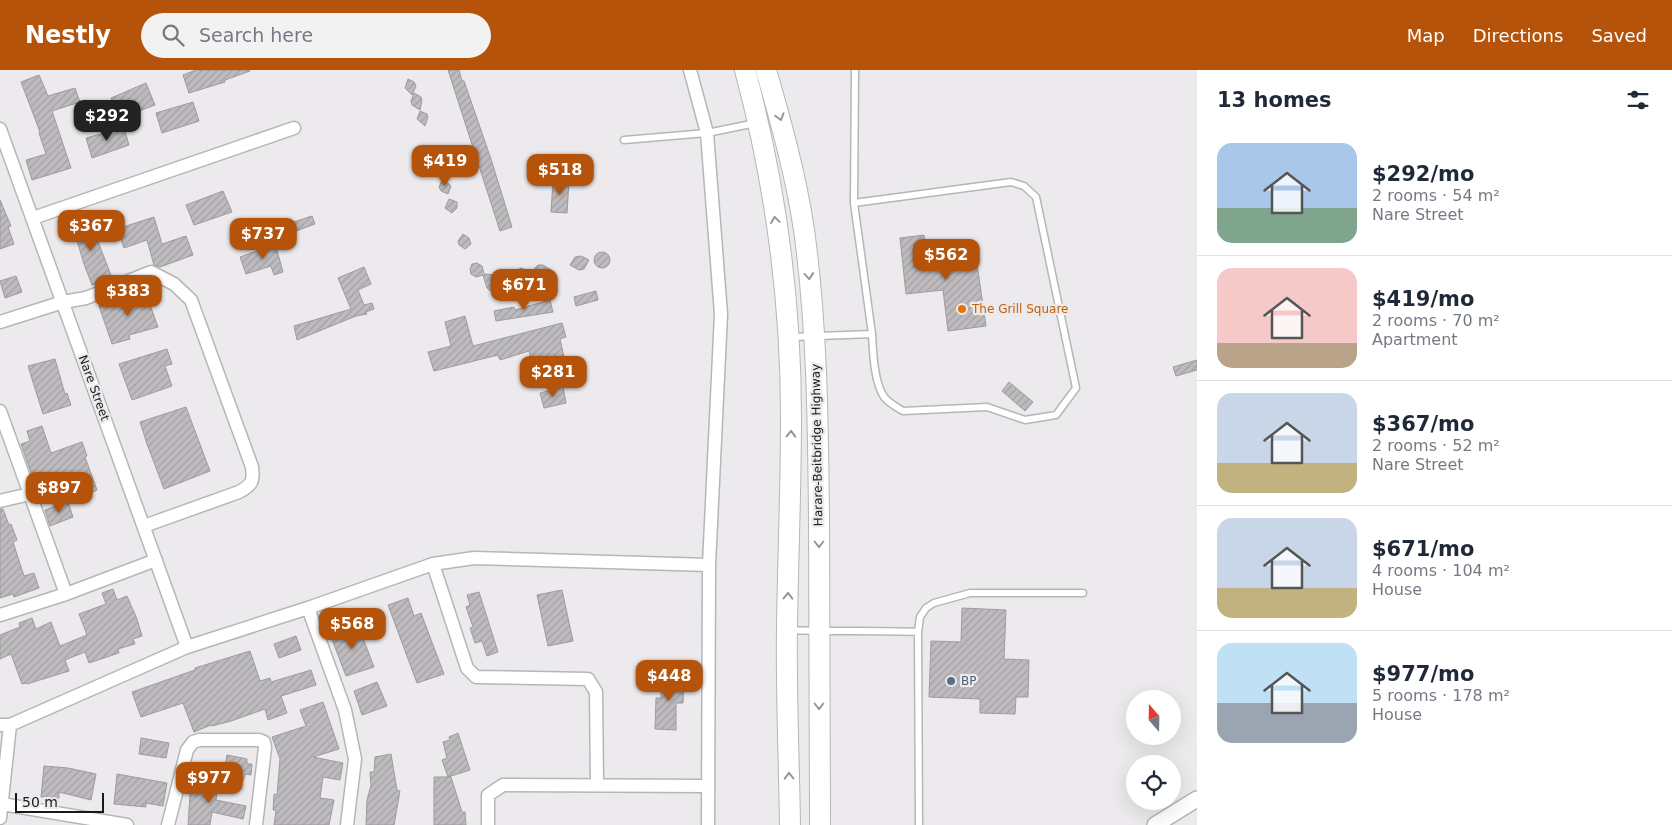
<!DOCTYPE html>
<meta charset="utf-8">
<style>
body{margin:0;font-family:"DejaVu Sans",sans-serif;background:#f2f2f3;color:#1f2937;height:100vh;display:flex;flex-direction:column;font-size:19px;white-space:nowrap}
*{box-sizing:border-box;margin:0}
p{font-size:16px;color:#747a83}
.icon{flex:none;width:28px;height:28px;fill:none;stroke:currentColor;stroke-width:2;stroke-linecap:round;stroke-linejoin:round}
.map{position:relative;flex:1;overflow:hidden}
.drawer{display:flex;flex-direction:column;background:#fff;width:475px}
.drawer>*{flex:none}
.needle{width:32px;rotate:340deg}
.buttons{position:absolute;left:1126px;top:620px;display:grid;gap:10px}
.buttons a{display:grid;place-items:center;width:55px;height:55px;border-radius:50%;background:#fff;box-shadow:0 5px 20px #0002;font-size:25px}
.scale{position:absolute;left:15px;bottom:12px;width:89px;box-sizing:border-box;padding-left:5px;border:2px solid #19181a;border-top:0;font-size:14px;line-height:18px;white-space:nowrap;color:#19181a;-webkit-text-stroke:4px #eceaed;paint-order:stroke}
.price{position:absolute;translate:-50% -42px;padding:0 11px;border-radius:10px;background:#b45309;color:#fff;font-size:16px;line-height:32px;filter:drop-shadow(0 1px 2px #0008)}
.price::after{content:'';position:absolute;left:50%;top:30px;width:15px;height:11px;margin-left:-8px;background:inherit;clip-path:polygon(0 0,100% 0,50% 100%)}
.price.active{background:#222;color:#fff}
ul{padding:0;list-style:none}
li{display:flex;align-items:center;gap:15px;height:125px;padding:0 20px}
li+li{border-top:1px solid #e0e1e3}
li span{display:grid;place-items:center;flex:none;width:140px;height:100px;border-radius:15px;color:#555}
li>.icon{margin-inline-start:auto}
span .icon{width:60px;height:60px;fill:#fffc;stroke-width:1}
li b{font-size:21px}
h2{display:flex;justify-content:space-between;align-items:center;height:60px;padding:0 20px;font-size:21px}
header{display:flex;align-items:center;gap:30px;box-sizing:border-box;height:70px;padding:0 25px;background:#b45309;color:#fff}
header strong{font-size:24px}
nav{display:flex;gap:28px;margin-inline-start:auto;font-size:18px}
.search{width:350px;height:45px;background:#f2f2f3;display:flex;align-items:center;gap:12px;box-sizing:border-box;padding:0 18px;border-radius:28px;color:#747a83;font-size:19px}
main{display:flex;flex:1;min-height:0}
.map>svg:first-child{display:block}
.building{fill:url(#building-hatch);stroke:#9d9b9d}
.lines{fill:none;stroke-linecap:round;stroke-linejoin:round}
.service-casing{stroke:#b6b5b8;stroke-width:9}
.minor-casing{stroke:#b6b5b8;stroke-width:15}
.tertiary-casing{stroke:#b6b5b8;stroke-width:18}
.trunk-casing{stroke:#b6b5b8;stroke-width:22}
.service{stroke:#fff;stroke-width:6}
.minor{stroke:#fff;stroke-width:12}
.tertiary{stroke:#fff;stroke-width:15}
.trunk{stroke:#fff;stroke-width:20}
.oneway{stroke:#989798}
.food-dot{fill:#e8710a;stroke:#eceaed;stroke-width:2}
.service-dot{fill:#5c6f8a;stroke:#eceaed;stroke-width:2}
.labels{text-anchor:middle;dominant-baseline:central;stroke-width:4.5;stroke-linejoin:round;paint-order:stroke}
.food-label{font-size:12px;fill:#c56008;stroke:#eceaed;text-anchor:start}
.street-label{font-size:12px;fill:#19181a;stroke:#eceaed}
.service-label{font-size:12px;fill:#4e5e75;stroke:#eceaed;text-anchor:start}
</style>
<header>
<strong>Nestly</strong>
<div class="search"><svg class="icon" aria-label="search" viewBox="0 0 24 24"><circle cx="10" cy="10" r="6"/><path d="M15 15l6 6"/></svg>Search here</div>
<nav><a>Map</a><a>Directions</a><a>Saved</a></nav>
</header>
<main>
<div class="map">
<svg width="1197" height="755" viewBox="0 0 1197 755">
<defs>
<pattern id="building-hatch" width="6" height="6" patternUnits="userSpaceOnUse" patternTransform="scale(1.25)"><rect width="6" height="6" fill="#bebbbe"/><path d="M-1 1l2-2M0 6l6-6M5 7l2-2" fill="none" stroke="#a3a0a3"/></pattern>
</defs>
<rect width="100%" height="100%" fill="#eceaed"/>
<path class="building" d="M 196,0 L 250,0 L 250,1 L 225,10 L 225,12 L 189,23 L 183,5 Z
M 448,0 L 459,0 L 462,11 L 464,11 L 491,89 L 512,157 L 500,161 Z
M 39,5 L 48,26 L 75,18 L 80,32 L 52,41 L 71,98 L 32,110 L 26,90 L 46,84 L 39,63 L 40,62 L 21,12 Z
M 408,9 L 414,12 L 416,16 L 412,25 L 405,18 Z
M 146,13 L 155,35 L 118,49 L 111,28 Z
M 414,23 L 421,27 L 422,31 L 420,40 L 412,35 L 411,31 Z
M 193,32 L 199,51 L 162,63 L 156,43 Z
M 420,41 L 427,44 L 428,47 L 425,56 L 417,49 Z
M 124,58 L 129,75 L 92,88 L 86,68 Z
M 443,108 L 451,116 L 448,124 L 441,121 L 439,117 Z
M 553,110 L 569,111 L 567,143 L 551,142 Z
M 223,121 L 232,142 L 194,155 L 186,135 Z
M 449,129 L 457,132 L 457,138 L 452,143 L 445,138 Z
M 0,130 L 11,156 L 8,157 L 14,174 L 0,179 Z
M 312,146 L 315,154 L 269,171 L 266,161 Z
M 154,147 L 162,174 L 186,166 L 193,185 L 160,197 L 154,195 L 147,170 L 124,178 L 117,159 Z
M 89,148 L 112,208 L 92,215 L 84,194 L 72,154 Z
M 463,164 L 469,168 L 471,174 L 465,179 L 459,175 L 458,171 Z
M 924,165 L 926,185 L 975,180 L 986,256 L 948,261 L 943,220 L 906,224 L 900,168 Z
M 275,173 L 283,202 L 274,205 L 271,196 L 246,204 L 240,187 L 265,178 L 264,177 Z
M594 190a8 8 0 1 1 16 0a8 8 0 1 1-16 0Z
M 581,186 L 589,190 L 584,199 L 579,200 L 570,195 L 575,187 Z
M 477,193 L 482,196 L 484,204 L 497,205 L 504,210 L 501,218 L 497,221 L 491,221 L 487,218 L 483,205 L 476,207 L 471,204 L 470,199 L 472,194 Z
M 538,195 L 543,195 L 551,200 L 543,209 L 538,209 L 532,203 L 525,212 L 521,214 L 516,212 L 512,206 L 517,200 L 521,198 L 531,202 Z
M 364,197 L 371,214 L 358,220 L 364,235 L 372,233 L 374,239 L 366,242 L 367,244 L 356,246 L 297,270 L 294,256 L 351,239 L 338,208 Z
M 16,206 L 22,222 L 5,228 L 0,211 Z
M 145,221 L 158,257 L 129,265 L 130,269 L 112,274 L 99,236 Z
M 596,221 L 598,230 L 576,236 L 574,227 Z
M 550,230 L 553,242 L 496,251 L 494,241 L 514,237 L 515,240 Z
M 465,246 L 473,276 L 562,253 L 566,267 L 560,269 L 566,296 L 534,303 L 529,281 L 500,290 L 498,285 L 434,301 L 428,282 L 451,276 L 445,252 Z
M 167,279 L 172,294 L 165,296 L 172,316 L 132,330 L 119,294 Z
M 55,289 L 65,324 L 67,323 L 71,335 L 43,344 L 28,296 Z
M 1197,290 L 1197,300 L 1176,306 L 1173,297 Z
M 1009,312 L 1033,332 L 1025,341 L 1002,321 Z
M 563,317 L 566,333 L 544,338 L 540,323 Z
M 186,337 L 210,401 L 164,419 L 147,374 L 140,352 Z
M 42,356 L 51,383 L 82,372 L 87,386 L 85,387 L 97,420 L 72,431 L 64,413 L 38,422 L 21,374 L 30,371 L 27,361 Z
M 68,432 L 73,447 L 50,456 L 45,440 Z
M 0,439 L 3,439 L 9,455 L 11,454 L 17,470 L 13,472 L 24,506 L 34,503 L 39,518 L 14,527 L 13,524 L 0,528 Z
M 113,519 L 117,530 L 127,526 L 137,549 L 142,566 L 133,569 L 135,574 L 118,579 L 119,583 L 89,593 L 85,582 L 65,590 L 69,601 L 27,614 L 26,613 L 22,614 L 11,584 L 0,589 L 0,565 L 20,557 L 19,553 L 32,548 L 36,559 L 51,552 L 60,576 L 87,565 L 79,544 L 106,534 L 102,523 Z
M 562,520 L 573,571 L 548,576 L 537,525 Z
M 479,522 L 498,582 L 487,586 L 482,571 L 475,573 L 470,558 L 473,557 L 466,537 L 470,535 L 467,525 Z
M 408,528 L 414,546 L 421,543 L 444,604 L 417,613 L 388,535 Z
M 962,538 L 1006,540 L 1004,589 L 1029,590 L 1028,627 L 1016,627 L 1015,644 L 980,643 L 980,629 L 929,627 L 931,571 L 961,572 Z
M 358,555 L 374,597 L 346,606 L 330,564 Z
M 296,566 L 301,580 L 279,588 L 274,574 Z
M 250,581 L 260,611 L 270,608 L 271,612 L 311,600 L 316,615 L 281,626 L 287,643 L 268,650 L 265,639 L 231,651 L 212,656 L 211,655 L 194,662 L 183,633 L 141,647 L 132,622 L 195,600 L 195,598 Z
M 661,605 L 684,606 L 683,633 L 676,633 L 676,660 L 655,659 L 656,628 L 661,628 Z
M 377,612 L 387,636 L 362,645 L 354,621 Z
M 323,632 L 339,679 L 313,687 L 343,693 L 340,710 L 323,707 L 320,728 L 334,730 L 329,755 L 274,755 L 276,740 L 273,740 L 274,724 L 277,725 L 280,689 L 272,667 L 306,656 L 300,640 Z
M 458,663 L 470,700 L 448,707 L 442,690 L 447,688 L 443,672 L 450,670 L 449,667 Z
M 141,668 L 169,673 L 166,688 L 139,684 Z
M 391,684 L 397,720 L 400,721 L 394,755 L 366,755 L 367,730 L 371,715 L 370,702 L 374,702 L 375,687 Z
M 227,685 L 247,689 L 247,694 L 252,694 L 251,705 L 245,704 L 243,711 L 223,708 Z
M 44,696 L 68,698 L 96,704 L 91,730 L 59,722 L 59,728 L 41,727 Z
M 117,704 L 167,713 L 163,736 L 146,733 L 146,737 L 114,734 Z
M 434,707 L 451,707 L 462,742 L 465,742 L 466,755 L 434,755 Z
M 191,710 L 218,713 L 216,730 L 246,736 L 243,749 L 212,742 L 210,755 L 188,755 Z"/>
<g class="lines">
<g class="service-casing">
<path id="service" d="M 624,70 L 707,63 L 756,53
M 854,133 L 1011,112 L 1024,116 L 1036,127 L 1076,318 L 1056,345 L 1025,350 L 987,337 L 903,341 C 896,337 889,333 884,327 C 874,312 873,282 872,264 L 854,133 L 855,0
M 792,267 L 872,264
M 788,560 C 832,562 875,560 918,562 L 919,755
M 918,562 L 920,547 L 926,538 L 934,533 L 970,523 L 1083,523"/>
</g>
<g class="minor-casing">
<path id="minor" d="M 690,0 L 707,63 L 721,244 L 709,495
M 0,59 L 187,577
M 33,148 L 294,58
M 0,252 L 63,232 L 86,228 L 151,202 L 174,214 L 191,230 L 252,397 C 254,411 252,415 239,422 L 144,456
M 0,341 L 66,524
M 0,431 L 30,424
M 433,494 L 467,598 L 476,607 L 588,609 L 596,622 L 597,715
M 308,538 L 345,640 L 355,689 L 347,755
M 0,545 L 66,524 L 156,490
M 0,655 L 10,655 L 187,577 L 308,538 L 433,494 L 474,488 L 709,495 L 708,755
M 2,734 L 127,755
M 0,748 L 10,655
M 168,755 L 187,680 L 193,672 L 199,670 L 259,670 L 264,672 L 265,678 L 256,755
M 488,755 L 488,725 L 503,715 L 708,716"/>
</g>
<g class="tertiary-casing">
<path id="tertiary" d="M 1155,755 L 1197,729"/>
</g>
<g class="trunk-casing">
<path id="trunk" d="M 745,0 C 775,112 791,230 791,347 C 791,417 788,487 787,557 C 786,623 789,689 790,755
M 766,0 C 781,52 796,106 804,160 C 817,254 818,350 819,446 C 819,549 819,652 820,755"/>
</g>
<use href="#service" class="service"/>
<use href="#minor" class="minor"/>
<use href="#tertiary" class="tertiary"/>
<use href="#trunk" class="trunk"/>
</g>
<defs><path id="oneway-chevron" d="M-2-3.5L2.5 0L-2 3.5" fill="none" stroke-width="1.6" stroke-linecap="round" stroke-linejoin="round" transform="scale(1.25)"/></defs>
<g class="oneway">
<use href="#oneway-chevron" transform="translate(780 47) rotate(74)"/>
<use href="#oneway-chevron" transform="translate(775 150) rotate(-98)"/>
<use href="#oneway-chevron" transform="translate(809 206) rotate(85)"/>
<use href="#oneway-chevron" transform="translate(791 364) rotate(-89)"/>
<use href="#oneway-chevron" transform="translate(819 474) rotate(90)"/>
<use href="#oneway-chevron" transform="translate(788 526) rotate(-89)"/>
<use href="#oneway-chevron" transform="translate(819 636) rotate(90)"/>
<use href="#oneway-chevron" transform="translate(789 706) rotate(-91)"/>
</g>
<circle class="food-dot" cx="962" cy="239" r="5"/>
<circle class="service-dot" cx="951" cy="611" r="5"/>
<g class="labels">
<g class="food-label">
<text x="972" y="239">The Grill Square</text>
</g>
<g class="street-label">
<text transform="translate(94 318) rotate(70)">Nare Street</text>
<text transform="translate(817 375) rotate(-91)">Harare-Beitbridge Highway</text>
</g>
<g class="service-label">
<text x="961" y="611">BP</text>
</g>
</g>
</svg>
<div class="buttons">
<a><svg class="needle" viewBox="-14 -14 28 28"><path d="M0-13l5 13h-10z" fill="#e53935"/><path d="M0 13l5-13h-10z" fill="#747a83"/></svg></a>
<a><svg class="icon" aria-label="locate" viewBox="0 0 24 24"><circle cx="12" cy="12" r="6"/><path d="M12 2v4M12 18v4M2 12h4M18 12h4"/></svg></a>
</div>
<div class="scale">50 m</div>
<b class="price active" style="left:107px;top:72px">$292</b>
<b class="price" style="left:445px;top:117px">$419</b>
<b class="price" style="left:560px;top:126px">$518</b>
<b class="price" style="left:91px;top:182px">$367</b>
<b class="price" style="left:263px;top:190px">$737</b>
<b class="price" style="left:946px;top:211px">$562</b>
<b class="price" style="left:524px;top:241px">$671</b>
<b class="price" style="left:128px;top:247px">$383</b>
<b class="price" style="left:553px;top:328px">$281</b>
<b class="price" style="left:59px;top:444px">$897</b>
<b class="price" style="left:352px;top:580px">$568</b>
<b class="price" style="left:669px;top:632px">$448</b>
<b class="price" style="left:209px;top:734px">$977</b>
</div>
<section class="drawer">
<h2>13 homes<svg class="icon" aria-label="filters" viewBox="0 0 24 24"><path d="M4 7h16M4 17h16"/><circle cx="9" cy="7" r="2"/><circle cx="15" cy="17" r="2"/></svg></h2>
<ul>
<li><span style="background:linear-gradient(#a9c7e8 65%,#7fa58c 0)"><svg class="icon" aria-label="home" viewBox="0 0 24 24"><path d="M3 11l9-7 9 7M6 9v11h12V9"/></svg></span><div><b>$292/mo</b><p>2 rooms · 54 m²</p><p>Nare Street</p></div></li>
<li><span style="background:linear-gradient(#f6c9c9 75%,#b9a48a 0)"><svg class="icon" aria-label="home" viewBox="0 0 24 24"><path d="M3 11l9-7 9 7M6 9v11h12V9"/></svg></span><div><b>$419/mo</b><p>2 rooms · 70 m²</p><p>Apartment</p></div></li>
<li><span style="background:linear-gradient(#c9d6e8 70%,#c2b280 0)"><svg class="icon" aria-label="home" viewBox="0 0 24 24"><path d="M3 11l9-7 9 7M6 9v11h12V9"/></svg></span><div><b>$367/mo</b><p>2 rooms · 52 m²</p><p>Nare Street</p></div></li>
<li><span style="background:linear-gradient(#c9d6e8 70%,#c2b280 0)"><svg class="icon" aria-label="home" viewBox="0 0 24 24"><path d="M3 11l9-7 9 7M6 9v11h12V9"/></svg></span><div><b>$671/mo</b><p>4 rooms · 104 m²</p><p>House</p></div></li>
<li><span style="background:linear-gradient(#bfe0f5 60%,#9aa5b1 0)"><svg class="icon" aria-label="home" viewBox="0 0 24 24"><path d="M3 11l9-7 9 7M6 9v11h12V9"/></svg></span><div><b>$977/mo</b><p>5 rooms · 178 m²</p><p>House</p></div></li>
</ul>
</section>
</main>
